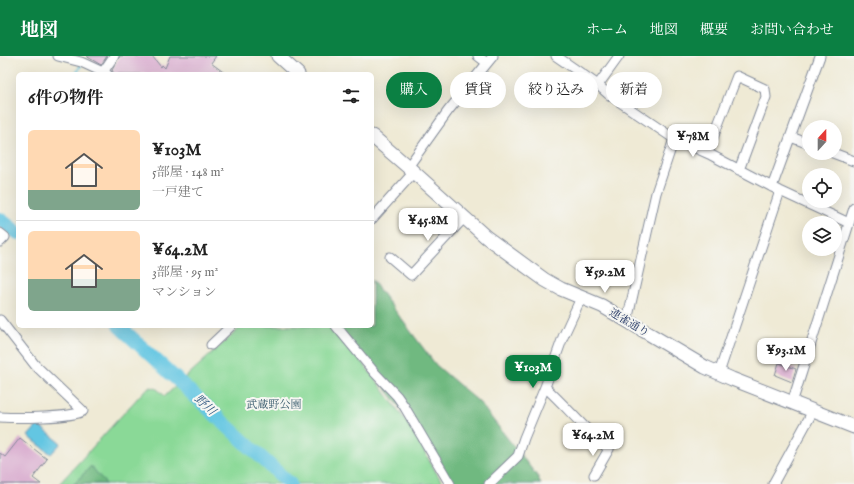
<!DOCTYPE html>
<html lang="ja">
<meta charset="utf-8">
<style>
body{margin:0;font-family:"IM FELL English","Noto Serif JP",serif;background:#f6f6f6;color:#222;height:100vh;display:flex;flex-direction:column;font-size:15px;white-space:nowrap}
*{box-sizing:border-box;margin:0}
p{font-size:13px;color:#767676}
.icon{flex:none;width:22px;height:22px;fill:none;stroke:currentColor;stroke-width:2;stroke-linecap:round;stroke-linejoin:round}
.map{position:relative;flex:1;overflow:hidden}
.panel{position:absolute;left:16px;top:16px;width:358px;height:256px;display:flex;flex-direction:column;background:#fff;border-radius:6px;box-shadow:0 4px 16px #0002}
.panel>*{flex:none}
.banner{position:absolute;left:386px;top:16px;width:380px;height:36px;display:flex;gap:8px}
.needle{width:26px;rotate:21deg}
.buttons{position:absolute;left:802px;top:64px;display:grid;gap:8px}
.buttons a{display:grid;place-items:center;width:40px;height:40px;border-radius:50%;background:#fff;box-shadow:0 4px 16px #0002;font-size:20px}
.price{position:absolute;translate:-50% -34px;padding:0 9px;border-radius:8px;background:#fff;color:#222;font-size:13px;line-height:26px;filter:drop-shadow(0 1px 2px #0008)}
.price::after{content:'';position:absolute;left:50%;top:24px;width:12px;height:9px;margin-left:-6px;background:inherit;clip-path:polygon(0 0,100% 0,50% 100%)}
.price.current{background:#0b8043;color:#fff}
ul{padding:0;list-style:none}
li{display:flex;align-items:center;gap:12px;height:100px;padding:0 12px}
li+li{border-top:1px solid #e0e0e0}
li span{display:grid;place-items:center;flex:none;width:112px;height:80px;border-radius:6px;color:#555}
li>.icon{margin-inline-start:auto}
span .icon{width:48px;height:48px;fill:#fffc;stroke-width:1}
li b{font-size:17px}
h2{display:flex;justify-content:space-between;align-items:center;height:48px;padding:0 12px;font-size:17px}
.tag{padding:0 14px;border-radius:18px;background:#fff;box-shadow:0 4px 16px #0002;font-size:14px;line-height:36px}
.tag.current{background:#0b8043;color:#fff}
header{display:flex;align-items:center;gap:24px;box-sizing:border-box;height:56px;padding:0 20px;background:#0b8043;color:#fff}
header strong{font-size:19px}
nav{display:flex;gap:22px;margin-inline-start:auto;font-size:14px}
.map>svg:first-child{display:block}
.green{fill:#8ad997;stroke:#52847a}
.forest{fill:#6fb980;stroke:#45746f}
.water{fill:#64c6e2;stroke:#407aa0}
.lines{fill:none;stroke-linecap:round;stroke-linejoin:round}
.stream{stroke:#64c6e2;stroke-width:2.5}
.river{stroke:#64c6e2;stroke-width:14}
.building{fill:#daafd0}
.minor-casing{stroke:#858c9a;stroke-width:11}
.secondary-casing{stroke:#858c9a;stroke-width:15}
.minor{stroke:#fff;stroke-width:9}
.secondary{stroke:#fff;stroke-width:13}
.labels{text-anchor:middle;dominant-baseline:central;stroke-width:4;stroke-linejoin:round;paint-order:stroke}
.street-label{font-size:11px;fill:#1b2f5e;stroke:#f6f6f2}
.park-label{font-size:11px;fill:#375a6c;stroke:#f6f6f2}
.water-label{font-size:12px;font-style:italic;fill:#2d557f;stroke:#f6f6f2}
</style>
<header>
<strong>地図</strong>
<nav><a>ホーム</a><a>地図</a><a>概要</a><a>お問い合わせ</a></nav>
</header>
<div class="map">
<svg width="854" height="428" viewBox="0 0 854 428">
<rect width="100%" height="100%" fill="#f6f6f2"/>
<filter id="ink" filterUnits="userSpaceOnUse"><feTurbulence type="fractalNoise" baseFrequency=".025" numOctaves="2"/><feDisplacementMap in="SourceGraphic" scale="8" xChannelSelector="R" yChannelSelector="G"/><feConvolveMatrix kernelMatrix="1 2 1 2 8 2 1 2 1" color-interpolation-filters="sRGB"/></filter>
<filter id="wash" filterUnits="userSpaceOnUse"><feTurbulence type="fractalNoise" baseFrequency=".012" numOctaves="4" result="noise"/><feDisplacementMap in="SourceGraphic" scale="16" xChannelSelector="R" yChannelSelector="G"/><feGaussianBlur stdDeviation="0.9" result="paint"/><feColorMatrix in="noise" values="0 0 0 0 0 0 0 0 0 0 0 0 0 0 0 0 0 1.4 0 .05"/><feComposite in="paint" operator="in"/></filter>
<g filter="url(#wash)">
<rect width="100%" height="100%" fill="#efead5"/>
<path class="green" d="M 242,270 L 332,270 L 374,321 L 408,368 L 443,428 L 59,428 L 144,335 L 151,331 L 157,333 L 165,340 Z"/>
<path class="forest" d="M 372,224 L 436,309 L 479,346 L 538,421 L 541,428 L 453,428 L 438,402 L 339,270 L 372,270 Z
M 91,410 L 106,428 L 74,428 Z"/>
<path class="water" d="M 38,369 L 61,387 L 51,398 L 28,380 Z"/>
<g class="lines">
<path class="stream" d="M 76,18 L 81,9"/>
<path class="river" d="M 0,163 L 18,177
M 119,270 L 290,428"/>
</g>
<g id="blocks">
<path class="building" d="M 86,0 L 107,0 L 101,9 Z
M 120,0 L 152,0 L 161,11 L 162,9 L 165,12 L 170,0 L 216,0 L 211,7 L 226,18 L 114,18 L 112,14 Z
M 779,307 L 796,313 L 792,326 L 775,319 Z
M 20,382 L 47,403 L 33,422 L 41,428 L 0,428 L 0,397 L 5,401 Z"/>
</g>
</g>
<g filter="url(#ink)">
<use href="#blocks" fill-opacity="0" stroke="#858c9a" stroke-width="1"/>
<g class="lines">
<g class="minor-casing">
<path id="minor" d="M 58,0 L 81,6 L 107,18
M 478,0 L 487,7
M 556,0 L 598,29 L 608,38 L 673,82 L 711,99 L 780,135 L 849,167
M 103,16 L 114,0
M 598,29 L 619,0
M 791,81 L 809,88
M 707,97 L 737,20 L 765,33 L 766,41 L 739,114
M 833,97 L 854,105
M 408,111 L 448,55 L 493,0
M 772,131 L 820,0
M 372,163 L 414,116
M 0,177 L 5,181 L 0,186
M 390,201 L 411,219 L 464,162
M 0,264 L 35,309 L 83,355 C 72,362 16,362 0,361
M 627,265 L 656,137 L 674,83
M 336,270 L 375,317 L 397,340 L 404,350 L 450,428
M 211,289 L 231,270
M 719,317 L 780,135
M 545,331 C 567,351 586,375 609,393 L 594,419
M 792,347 L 854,152
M 489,428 L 518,400 L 524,382 L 545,331 L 563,281 L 581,242
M 773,428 L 813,355"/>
</g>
<g class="secondary-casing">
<path id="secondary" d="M 278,0 L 298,18
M 372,80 L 408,111 L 486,181 L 545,224 L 561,233 L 602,250 L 705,311 L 732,323 L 854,371"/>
</g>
<use href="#minor" class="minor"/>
<use href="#secondary" class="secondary"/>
</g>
</g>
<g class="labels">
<g class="street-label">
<text transform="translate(629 267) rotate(31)">連雀通り</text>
</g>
<g class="park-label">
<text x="274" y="349">武蔵野公園</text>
</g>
<g class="water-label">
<text transform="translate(205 349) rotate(43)">野川</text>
</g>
</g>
</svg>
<div class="buttons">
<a><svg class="needle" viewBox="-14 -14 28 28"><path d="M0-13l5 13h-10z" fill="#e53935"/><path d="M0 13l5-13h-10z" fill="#767676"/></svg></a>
<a><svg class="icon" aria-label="locate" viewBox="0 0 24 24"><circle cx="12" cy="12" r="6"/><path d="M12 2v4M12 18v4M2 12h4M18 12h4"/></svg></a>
<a><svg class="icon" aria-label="layers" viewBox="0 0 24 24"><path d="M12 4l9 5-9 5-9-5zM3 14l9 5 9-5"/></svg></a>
</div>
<b class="price" style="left:693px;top:102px">¥78M</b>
<b class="price" style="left:428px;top:186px">¥45.8M</b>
<b class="price" style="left:605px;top:238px">¥59.2M</b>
<b class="price" style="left:786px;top:316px">¥93.1M</b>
<b class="price current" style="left:533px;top:333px">¥103M</b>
<b class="price" style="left:593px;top:401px">¥64.2M</b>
<div class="banner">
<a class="tag current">購入</a>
<a class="tag">賃貸</a>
<a class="tag">絞り込み</a>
<a class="tag">新着</a>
</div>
<section class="panel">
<h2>6件の物件<svg class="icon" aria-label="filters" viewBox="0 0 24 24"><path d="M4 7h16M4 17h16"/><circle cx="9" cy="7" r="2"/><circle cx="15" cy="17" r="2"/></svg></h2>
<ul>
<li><span style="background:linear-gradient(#ffd9b3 75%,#7fa58c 0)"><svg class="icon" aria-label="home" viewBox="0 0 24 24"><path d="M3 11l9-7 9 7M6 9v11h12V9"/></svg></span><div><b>¥103M</b><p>5部屋 · 148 m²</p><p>一戸建て</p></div></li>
<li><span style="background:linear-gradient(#ffd9b3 60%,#7fa58c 0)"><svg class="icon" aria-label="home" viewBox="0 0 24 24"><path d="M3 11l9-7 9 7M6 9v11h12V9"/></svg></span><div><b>¥64.2M</b><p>3部屋 · 95 m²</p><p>マンション</p></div></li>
</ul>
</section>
</div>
